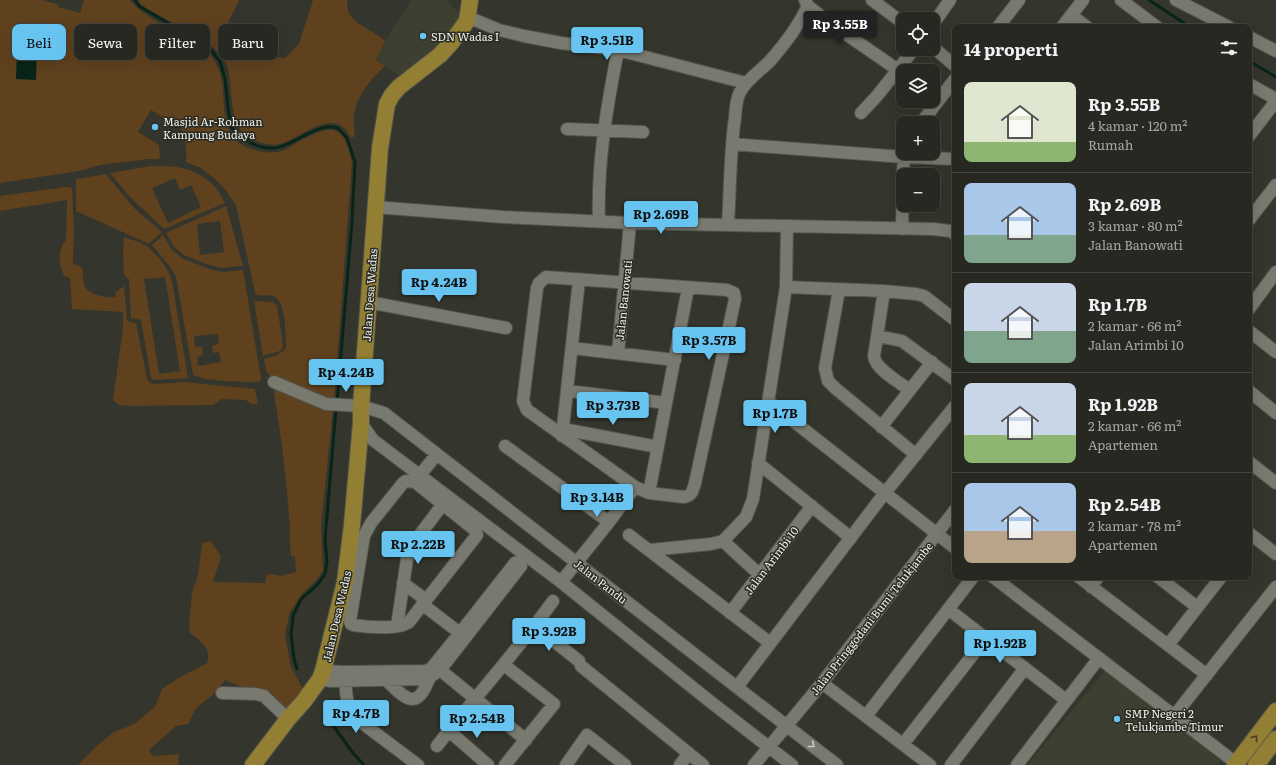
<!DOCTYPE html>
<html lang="id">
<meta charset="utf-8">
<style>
body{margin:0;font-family:Literata,serif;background:#33342e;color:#f1f3f6;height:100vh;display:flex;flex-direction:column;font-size:15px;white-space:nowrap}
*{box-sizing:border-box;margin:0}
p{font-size:13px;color:#a4a6a5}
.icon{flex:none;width:22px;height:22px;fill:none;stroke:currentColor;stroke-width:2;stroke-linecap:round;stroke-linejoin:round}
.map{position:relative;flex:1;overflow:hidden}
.drawer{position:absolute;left:952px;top:24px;width:300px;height:556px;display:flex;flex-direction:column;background:#272821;border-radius:8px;box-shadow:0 4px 16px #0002,0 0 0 1px #43443f}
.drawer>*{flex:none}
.guide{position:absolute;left:12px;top:24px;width:380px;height:36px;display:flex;gap:8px}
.controls{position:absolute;left:896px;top:12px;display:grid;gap:8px}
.controls a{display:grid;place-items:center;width:44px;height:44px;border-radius:8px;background:#272821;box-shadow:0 4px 16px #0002,0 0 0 1px #43443f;font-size:20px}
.price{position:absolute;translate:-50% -34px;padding:0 9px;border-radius:4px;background:#67c4f0;color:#111;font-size:13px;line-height:26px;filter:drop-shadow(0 1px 2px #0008)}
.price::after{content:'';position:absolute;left:50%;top:24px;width:12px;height:9px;margin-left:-6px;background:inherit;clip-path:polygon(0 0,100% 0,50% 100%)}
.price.on{background:#222;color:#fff}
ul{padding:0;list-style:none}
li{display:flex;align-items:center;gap:12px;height:100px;padding:0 12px}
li+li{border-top:1px solid #43443f}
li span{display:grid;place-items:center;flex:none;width:112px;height:80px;border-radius:8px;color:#555}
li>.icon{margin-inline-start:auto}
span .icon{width:48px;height:48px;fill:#fffc;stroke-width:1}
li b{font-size:17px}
h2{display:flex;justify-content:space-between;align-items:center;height:48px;padding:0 12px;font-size:17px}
.pill{padding:0 14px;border-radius:8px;background:#272821;box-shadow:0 4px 16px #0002,0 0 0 1px #43443f;font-size:14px;line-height:36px}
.pill.on{background:#67c4f0;color:#111}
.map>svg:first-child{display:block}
.built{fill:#3d3f30}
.green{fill:#5f411e;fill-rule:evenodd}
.water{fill:#092418}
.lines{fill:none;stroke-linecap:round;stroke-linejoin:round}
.stream{stroke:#092418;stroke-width:3}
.minor-casing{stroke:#52534c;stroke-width:14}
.major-casing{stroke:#52534c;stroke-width:18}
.minor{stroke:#787a70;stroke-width:12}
.major{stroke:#927f33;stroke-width:16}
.oneway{stroke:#444026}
.oneway2{stroke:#cbcdc5}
.poi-dot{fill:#67c4f0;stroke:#2a2b22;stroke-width:1.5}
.labels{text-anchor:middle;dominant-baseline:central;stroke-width:3;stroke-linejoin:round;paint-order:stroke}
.poi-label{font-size:11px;fill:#eff0ea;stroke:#2a2b22;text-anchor:start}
.street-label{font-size:11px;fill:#eff0ea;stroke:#2a2b22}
</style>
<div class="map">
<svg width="1276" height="765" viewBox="0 0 1276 765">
<rect width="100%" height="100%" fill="#34352c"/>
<path class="built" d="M 412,0 L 446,0 L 467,21 L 408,81 L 375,60 L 392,30 Z
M 1107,668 L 1221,761 L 1217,765 L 1027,765 Z"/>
<path class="green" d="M 0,0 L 44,0 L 44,1 L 58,4 L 58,7 L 80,13 L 84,0 L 130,0 C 140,15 177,32 193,42 C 198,45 205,48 209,52 C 211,55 213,59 215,62 C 232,89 212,134 249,148 C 259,152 271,154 282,151 C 288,149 293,145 298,142 C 332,124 344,122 352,163 L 334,402 L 272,378 L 266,371 L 264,359 C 273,356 282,355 286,347 C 286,336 286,299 273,296 C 269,295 262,296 257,295 L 255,293 L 236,205 L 224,188 L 214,178 L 201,168 L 186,162 C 187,150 186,134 179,124 L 172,123 L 151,110 L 138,132 L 159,145 L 160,157 L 159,159 L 148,159 L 100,165 L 79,171 L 0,183 ZM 18,23 L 37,24 L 36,80 Z
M 138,0 L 239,0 C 235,12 224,22 229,35 L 269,55 L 285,58 L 299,44 L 313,0 L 348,0 C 341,22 374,29 385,41 L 376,60 L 385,66 C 364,86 349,105 355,136 L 351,138 C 349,135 347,130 344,128 C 327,112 297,140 280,144 C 271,146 261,143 253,140 C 224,126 236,88 226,63 C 223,56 215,50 210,44 L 141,5 Z
M 151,166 C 176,165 197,168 215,187 C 219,191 222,198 225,203 L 164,229 L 128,195 L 110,173 ZM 175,178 L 180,190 L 191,185 L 201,207 L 168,223 L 152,188 Z
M 106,174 L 134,208 L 162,232 L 149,244 L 76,211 L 76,181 L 77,179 Z
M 66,187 L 72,188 L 74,231 L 73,264 L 78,265 L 82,268 C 83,273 83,279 84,284 C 87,295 106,298 115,297 L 116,292 L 124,286 L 127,320 L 130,322 L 136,323 L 147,379 L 150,383 L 156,384 L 184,382 L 255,389 L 258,404 L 251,404 L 246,400 L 222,399 L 213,405 L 129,406 L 119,405 L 113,400 L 123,328 L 123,312 L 72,309 L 70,278 L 64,276 C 59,266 57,249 66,240 L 67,200 L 0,211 L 0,196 Z
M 226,206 L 243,266 L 222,268 L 209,265 L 184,255 L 175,248 L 166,233 ZM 220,221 L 224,252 L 200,255 L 197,224 Z
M 163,235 L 172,250 L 182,258 L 209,269 L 223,272 L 243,270 L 261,379 L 259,382 C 247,382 201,382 193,374 L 176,277 L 171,268 L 152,245 ZM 218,334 L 219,344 L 212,346 L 213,353 L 219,352 L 221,362 L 198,366 L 197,357 L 203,355 L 202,346 L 195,347 L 194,336 Z
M 124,237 C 132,240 142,242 148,247 C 159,256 168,269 172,281 L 188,378 L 153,380 L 151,378 L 141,320 L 131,318 L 129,279 L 124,275 L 123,253 ZM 165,277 L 180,371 L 159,374 L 144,279 Z
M 254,301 L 272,302 L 277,306 L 283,344 L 282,349 L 280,351 L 263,356 Z
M 275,387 L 333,409 L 321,526 L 323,570 L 318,578 L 302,594 L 290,612 L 285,634 L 291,667 L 304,691 L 288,711 L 270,692 L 242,687 L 225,680 L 213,695 L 197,707 L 188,724 L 176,726 L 149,750 L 153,756 L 179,754 L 178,765 L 78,765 L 98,745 L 114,732 L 134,724 L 155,707 L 162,689 L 177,679 L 207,663 C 212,649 201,641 190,633 L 189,623 L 192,592 L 198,576 L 202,543 L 211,541 L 221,557 L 213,582 L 265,583 L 267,575 L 272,574 L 281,576 L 296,572 L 295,557 L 291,556 C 289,542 291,529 289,516 C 286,474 281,434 274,393 Z"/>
<path class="water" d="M 18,23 L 37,24 L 36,80 L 16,79 Z"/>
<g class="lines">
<path class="stream" d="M 135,0 L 139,6 L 208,47 L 220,61 L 225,79 L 228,107 L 231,127 C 238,133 246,141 253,144 C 284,158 299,132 326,127 C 330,126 334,127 338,128 L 347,138 L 355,162 L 352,221 L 337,403
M 1149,0 L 1190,27
M 1249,61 L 1276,77
M 297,669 L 294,659 L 291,634 L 293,616 L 301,599 L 317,585 L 325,574 L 327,562 L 325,540 L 336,408
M 324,713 L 353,753 L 364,765"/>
<g class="minor-casing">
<path id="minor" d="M 805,0 L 808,6 L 830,23 L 898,70
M 872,0 L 903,23
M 1121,0 L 1157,27
M 1176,0 L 1229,27
M 1071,15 L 1087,27
M 467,21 L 475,20 L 499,30 L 524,36 L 561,43 L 618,50 L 746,83
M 933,24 L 950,0
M 998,27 L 1019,0
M 1062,27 L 1083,0
M 1249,37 L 1276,51
M 933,47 L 955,66
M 1249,84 L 1276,99
M 861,113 L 877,96 L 914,49
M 921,123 L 955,79
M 567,129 L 643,132
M 1249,136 L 1276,101
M 732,144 L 904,157 L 955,159
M 903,175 L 904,153
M 375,207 L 503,217 L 630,223 L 934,229 L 950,231 L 955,234
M 1249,220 L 1276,185
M 599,221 C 597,163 607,106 618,50
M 728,225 C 730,191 730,158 734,125 C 736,114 735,101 740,92 C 747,79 760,71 770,61 C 785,44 798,27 808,6
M 902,229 L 903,180
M 546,277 L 727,290 L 734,293 L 735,299 L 695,483 C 693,490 692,496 684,497 L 649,493 L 635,487 L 527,410 L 523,401 L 537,288 L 539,283 Z
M 786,287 L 884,291 L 916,294 L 924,296 L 955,320
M 839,290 L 825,368 L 828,381 L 835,388 L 916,455
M 884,291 L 874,356 C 875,369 900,383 910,390
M 368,302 L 506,328
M 1249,309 L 1276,272
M 1249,331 L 1276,352
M 878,336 L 902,341 L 955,380
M 572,348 L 675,360
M 618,353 L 630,223
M 274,382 L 326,404 L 361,406 L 384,413 L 837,765
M 568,391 L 666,403
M 1249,391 L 1276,413
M 769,402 L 955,548
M 361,423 L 373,440 L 561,582 L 712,703 L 792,765
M 881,427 L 932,362
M 563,429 L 658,447
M 562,436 L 579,280
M 505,446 L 609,522
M 1249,462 L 1276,483
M 758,463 L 851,538
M 420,475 L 437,454
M 406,481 L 415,482 L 475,530 L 477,535 L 409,622 C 399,630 366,627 353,625 L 351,624 L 350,621 L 364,536 L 371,523 L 403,483 Z
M 649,493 L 688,288
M 1249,533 L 1276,554
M 629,535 L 770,643
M 723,541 L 760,575
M 650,550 L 711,544 L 723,541 L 746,517 L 753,499 L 786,287 L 787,226
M 993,577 L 1236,763
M 1079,577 L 1207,675
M 1158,577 L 1197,607
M 561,582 L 609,522 L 635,487
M 403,583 L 426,600
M 1091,587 L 1098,577
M 422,604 L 465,637
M 948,609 L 1066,700
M 730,613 L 812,506
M 397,626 L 407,559 L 412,545 L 443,504
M 535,626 L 579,661
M 1168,645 L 1221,577
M 434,665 L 526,740
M 504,665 L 554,704 L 505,765
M 581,666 L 703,765
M 345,674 C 346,692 345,706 358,720 L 418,765
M 388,677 L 386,680 C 393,686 408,705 418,697 C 424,693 427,683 430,677 L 429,673
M 320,679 L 330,681 L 424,679 L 430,677 L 440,670 L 521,566 L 518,562 L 515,563 L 460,633 L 430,670 L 424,671 L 345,672 L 323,671
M 822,683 L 930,765
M 737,687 L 884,494 L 955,406
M 222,693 L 256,694 L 264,696 L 288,719
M 866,716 L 973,577
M 1174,716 L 1276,587
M 449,731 L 488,765
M 903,744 L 986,638
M 437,746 C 475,697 517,651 553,601
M 566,765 L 587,735 L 625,765
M 680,765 L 689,753
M 754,765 L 822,683 L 955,510
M 951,765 L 1025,668
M 1017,765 L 1099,658"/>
</g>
<g class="major-casing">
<path id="major" d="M 253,765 L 288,719 L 304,701 L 320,679 L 323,671 L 345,582 L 352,525 L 361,423 L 361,406 L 380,148 L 387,104 L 392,95 L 399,87 L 440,55 L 451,43 L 467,21 L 470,0
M 1235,765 L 1276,711
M 1256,765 L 1276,739"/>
</g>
<use href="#minor" class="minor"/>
<use href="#major" class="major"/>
</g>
<defs><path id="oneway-chevron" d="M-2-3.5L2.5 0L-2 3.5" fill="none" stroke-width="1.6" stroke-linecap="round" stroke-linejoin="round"/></defs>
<use class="oneway" href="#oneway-chevron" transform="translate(1255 738) rotate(-53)"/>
<use class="oneway2" href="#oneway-chevron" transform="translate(812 745) rotate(38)"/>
<g class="poi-dot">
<circle cx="423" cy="36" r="4"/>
<circle cx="155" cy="127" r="4"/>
<circle cx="1117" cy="719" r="4"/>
</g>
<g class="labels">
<g class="poi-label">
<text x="431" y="36">SDN Wadas I</text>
<text x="163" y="121">Masjid Ar-Rohman<tspan x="163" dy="13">Kampung Budaya</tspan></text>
<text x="1125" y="713">SMP Negeri 2<tspan x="1125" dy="13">Telukjambe Timur</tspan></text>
</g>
<g class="street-label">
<text transform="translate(369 295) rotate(-86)">Jalan Desa Wadas</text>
<text transform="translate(623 300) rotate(-84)">Jalan Banowati</text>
<text transform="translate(771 560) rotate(-53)">Jalan Arimbi 10</text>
<text transform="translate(601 581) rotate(38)">Jalan Pandu</text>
<text transform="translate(336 616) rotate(-77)">Jalan Desa Wadas</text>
<text transform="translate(871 618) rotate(-52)">Jalan Pringgodani Bumi Telukjambe</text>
</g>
</g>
</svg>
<div class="controls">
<a><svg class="icon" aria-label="locate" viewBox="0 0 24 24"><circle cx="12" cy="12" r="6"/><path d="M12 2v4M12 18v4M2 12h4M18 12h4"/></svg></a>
<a><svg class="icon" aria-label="layers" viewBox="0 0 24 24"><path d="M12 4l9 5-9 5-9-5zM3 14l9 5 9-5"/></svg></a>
<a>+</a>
<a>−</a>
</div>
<b class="price on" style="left:840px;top:45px">Rp 3.55B</b>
<b class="price" style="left:607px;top:61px">Rp 3.51B</b>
<b class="price" style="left:661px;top:235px">Rp 2.69B</b>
<b class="price" style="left:439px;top:303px">Rp 4.24B</b>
<b class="price" style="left:709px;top:361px">Rp 3.57B</b>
<b class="price" style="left:346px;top:393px">Rp 4.24B</b>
<b class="price" style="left:613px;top:426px">Rp 3.73B</b>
<b class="price" style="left:775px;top:434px">Rp 1.7B</b>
<b class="price" style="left:597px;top:518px">Rp 3.14B</b>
<b class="price" style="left:418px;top:565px">Rp 2.22B</b>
<b class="price" style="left:549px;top:652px">Rp 3.92B</b>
<b class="price" style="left:1000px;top:664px">Rp 1.92B</b>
<b class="price" style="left:356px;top:734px">Rp 4.7B</b>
<b class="price" style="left:477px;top:739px">Rp 2.54B</b>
<div class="guide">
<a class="pill on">Beli</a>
<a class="pill">Sewa</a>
<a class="pill">Filter</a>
<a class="pill">Baru</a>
</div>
<section class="drawer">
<h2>14 properti<svg class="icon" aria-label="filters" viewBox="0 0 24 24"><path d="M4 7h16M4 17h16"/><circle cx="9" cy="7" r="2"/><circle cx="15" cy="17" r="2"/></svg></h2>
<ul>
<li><span style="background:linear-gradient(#dfe7d0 75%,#8fb573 0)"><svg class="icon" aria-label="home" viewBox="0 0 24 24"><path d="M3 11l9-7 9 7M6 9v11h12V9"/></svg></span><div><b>Rp 3.55B</b><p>4 kamar · 120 m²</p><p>Rumah</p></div></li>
<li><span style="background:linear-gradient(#a9c7e8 65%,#7fa58c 0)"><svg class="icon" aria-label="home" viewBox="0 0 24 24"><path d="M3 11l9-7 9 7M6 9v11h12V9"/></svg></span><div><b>Rp 2.69B</b><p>3 kamar · 80 m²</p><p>Jalan Banowati</p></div></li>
<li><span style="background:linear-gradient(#c9d6e8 60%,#7fa58c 0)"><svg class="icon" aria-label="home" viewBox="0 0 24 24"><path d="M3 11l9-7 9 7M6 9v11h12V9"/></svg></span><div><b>Rp 1.7B</b><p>2 kamar · 66 m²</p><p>Jalan Arimbi 10</p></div></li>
<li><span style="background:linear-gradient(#c9d6e8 65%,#8fb573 0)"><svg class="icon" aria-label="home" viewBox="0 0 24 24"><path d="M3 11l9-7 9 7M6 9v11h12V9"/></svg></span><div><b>Rp 1.92B</b><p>2 kamar · 66 m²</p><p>Apartemen</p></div></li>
<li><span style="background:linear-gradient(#a9c7e8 60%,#b9a48a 0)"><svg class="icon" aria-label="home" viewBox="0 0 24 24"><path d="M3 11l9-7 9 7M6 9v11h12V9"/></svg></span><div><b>Rp 2.54B</b><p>2 kamar · 78 m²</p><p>Apartemen</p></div></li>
</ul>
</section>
</div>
